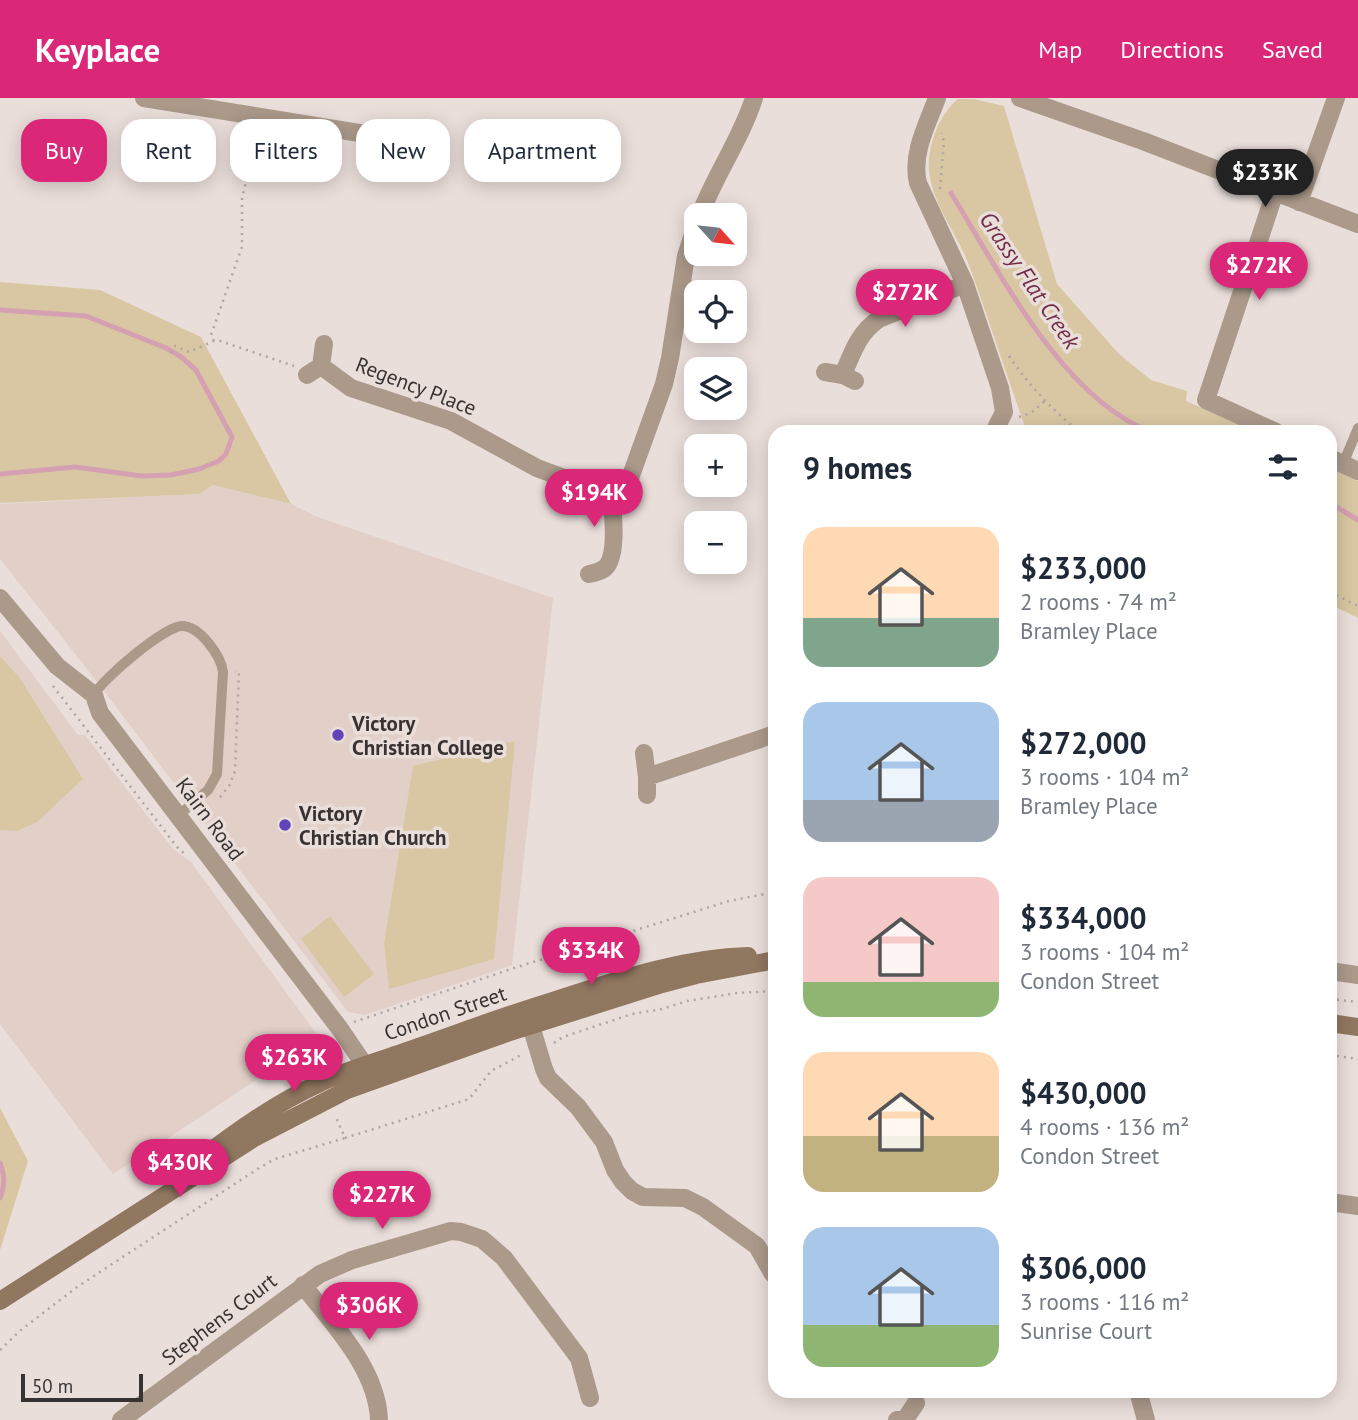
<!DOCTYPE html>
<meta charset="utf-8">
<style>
body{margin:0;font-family:"PT Sans",sans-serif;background:#f6f6f7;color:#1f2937;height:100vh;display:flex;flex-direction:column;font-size:26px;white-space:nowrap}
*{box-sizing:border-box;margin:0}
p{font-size:23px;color:#747a83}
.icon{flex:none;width:38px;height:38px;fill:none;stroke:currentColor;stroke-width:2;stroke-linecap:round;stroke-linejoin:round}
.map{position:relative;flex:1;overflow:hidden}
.side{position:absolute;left:768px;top:327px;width:569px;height:973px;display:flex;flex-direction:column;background:#fff;border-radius:21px;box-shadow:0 4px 18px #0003}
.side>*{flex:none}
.banner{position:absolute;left:21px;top:21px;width:642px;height:63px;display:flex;gap:14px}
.needle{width:46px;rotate:117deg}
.controls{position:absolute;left:684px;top:105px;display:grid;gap:14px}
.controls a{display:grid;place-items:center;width:63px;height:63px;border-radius:14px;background:#fff;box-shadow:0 4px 18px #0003;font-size:35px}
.scale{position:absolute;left:21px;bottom:18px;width:122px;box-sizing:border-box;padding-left:7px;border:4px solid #383332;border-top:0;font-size:19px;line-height:24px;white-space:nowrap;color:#383332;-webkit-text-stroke:5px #eadeda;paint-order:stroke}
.price{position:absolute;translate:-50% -60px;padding:0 16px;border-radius:24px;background:#db2777;color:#fff;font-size:23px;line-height:46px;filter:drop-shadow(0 2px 4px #0008)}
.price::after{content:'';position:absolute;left:50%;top:42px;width:21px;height:16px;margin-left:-10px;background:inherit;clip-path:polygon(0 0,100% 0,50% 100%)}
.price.on{background:#222;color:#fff}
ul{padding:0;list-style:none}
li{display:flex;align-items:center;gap:21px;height:175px;padding:0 35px}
li span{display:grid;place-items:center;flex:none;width:196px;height:140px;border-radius:21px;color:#555}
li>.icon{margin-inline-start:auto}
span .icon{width:84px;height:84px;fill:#fffc;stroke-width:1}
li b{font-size:30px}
h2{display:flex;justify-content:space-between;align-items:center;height:84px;padding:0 35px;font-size:30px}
.chip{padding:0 24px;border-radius:21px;background:#fff;box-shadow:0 4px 18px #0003;font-size:24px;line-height:63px}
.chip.on{background:#db2777;color:#fff}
header{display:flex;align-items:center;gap:42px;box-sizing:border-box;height:98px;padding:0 35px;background:#db2777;color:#fff}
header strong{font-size:33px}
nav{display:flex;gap:38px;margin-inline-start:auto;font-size:24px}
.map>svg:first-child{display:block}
.built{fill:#e2cfc8}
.green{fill:#d9c7a3}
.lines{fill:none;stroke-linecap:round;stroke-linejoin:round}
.stream{stroke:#d5a0b2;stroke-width:5}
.path{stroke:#afa5a2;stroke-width:2.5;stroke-dasharray:2 5;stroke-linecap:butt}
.lane{stroke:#ab998a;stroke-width:10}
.street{stroke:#ab998a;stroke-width:18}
.secondary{stroke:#907760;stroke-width:18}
.poi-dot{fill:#6442ba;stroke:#eadeda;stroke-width:2.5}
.labels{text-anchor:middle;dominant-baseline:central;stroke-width:7;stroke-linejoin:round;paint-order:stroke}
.street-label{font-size:21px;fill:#383332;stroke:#eadeda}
.poi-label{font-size:21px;font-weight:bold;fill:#383332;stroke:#eadeda;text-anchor:start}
.water-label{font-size:23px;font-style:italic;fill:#6e2d48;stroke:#eadeda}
</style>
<header>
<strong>Keyplace</strong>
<nav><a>Map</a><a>Directions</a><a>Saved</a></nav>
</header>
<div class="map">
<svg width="1358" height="1322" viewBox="0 0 1358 1322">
<rect width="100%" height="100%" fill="#eadeda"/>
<path class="built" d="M 213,387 L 291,406 L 315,418 L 553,500 L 512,867 L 365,917 L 348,914 L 91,576 L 0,461 L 0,406 L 200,396 Z
M 0,533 L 78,637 L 85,637 L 173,751 L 191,764 L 323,945 L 319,957 L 261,979 L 113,1076 L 0,926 Z"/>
<path class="green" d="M 958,1 L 974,1 L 1004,8 L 1057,186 L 1119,256 L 1151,282 L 1187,293 L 1186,303 L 1258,334 L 1027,334 C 1007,279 989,222 969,167 C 957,135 933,108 929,73 C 927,49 939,16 958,1 Z
M 0,184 L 100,192 L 201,239 L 291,406 L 213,387 L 200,396 L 0,405 Z
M 1330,368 L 1358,383 L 1358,520 L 1330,506 Z
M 0,558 L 19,579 L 83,681 L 37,724 L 17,733 L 0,732 Z
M 515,643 L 494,861 L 389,891 L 384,845 L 413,668 Z
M 330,818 L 374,876 L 344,899 L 301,841 Z
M 0,1010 L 28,1063 L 0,1152 Z"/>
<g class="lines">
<path class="stream" d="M 951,95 C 999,173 1062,300 1151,334
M 0,212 L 86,218 L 166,250 L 180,258 L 196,272 L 232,339 L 226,356 L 219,363 L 199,371 L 171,377 L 142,378 L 75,369 L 0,376
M 1330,405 L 1358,422
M 0,1065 C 5,1078 5,1087 0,1100"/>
<path class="path" d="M 940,91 L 944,43 L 941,35
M 214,243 L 211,237 L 242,149 L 242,100 L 258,36
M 171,255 L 175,248 L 189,254 L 214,243 L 220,243 L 294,268
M 1009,258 C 1029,288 1052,311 1079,334
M 1019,319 L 1031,315 L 1045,303
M 1330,494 L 1358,508
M 53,588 L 177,749 L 187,758
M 220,699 L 229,688 L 235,673 L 239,574 L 235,574
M 1330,901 L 1358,904
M 354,924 L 511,871 L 729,803 L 775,794
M 327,945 L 330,955 L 328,962
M 554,945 L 563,939 L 632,916 L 662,911 L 687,903 L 737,895 L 775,893
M 1330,957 L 1358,961
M 345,1040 L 469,1001 L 491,973 L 521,957
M 0,1252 L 21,1232 L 77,1189 L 259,1070 L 275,1061 L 345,1040 L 335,1017"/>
<path class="lane" d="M 1343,366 L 1358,330
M 94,597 C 102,581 165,528 182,528 C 200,528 221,558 223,574 L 217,676 L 208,692 L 179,717"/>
<path class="street" d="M 144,0 L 390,40 L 418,52 L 431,61
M 937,0 C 927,27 911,56 918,85 L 965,186 L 1000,290 L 1004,314 L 994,334
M 1020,0 L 1143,43 L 1358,126
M 1275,94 L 1206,302 L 1276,334
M 1299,104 L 1336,0
M 700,117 C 715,77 741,41 754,0
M 321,268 L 351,290 L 451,323 L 537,370 L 604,395 L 611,396 L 621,393 L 629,383 L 664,286 L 670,260 L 686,158 L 696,127
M 825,274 L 843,277 L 855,283
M 307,277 L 321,268 L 324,246
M 843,277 C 852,255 859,234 879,221 L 965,186
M 1330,360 L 1358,373
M 589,476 C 594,475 601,473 605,470 C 618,458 613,413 611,396
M 0,500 L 57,568 L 94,597 L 100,615 L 340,931 L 372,978
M 644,655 L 647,679
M 647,697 L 647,679 L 775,636
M 1330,873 L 1358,877
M 531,928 L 544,971 L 548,980 L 578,1009 L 604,1044 L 615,1072 L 623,1084 L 632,1093 L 643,1099 L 685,1100 L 703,1109 L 757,1148 L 773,1176
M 1330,1104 L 1358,1108
M 303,1187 C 333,1227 377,1270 379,1322
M 1138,1293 L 1146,1322
M 121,1322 L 320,1176 L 352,1162 L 451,1133 L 461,1134 L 482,1141 L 504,1160 L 579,1260 L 590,1300
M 897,1322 L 906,1320 L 916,1305"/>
<path class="secondary" d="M 1330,925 L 1358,929
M 199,1062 C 237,1033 276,1005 320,985 C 344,973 370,966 395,957 C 445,940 495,921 546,905 C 612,884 678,860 748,858
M 0,1203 L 254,1040 L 347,992 L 507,935 L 662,886 L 696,877 L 775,862"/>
</g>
<g class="poi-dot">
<circle cx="338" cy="637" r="7"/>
<circle cx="285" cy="727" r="7"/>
</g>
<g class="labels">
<g class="street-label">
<text transform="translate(416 288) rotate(21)">Regency Place</text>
<text transform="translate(210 721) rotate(53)">Kairn Road</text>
<text transform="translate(445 915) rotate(-19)">Condon Street</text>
<text transform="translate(219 1221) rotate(-37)">Stephens Court</text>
</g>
<g class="poi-label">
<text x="352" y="625">Victory<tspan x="352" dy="24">Christian College</tspan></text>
<text x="299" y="715">Victory<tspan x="299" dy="24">Christian Church</tspan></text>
</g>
<g class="water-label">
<text transform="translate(1030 182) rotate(56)">Grassy Flat Creek</text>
</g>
</g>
</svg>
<div class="controls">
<a><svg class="needle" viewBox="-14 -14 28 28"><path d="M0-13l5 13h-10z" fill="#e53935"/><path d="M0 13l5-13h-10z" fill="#747a83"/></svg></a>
<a><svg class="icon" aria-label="locate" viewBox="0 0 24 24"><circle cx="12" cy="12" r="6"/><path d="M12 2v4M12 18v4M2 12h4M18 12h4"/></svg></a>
<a><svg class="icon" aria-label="layers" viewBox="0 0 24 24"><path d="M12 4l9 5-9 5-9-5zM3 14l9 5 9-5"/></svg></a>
<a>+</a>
<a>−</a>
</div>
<div class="scale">50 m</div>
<b class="price on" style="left:1265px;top:111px">$233K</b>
<b class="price" style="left:1259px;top:204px">$272K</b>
<b class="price" style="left:905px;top:231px">$272K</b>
<b class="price" style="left:594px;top:431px">$194K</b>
<b class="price" style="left:591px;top:889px">$334K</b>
<b class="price" style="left:294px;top:996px">$263K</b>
<b class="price" style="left:180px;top:1101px">$430K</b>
<b class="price" style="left:382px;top:1133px">$227K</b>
<b class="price" style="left:369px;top:1244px">$306K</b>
<div class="banner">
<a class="chip on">Buy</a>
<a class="chip">Rent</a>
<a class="chip">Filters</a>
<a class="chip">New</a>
<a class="chip">Apartment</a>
</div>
<section class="side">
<h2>9 homes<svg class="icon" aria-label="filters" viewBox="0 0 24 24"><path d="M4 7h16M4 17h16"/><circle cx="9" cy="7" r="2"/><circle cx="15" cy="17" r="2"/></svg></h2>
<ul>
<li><span style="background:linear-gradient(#ffd9b3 65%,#7fa58c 0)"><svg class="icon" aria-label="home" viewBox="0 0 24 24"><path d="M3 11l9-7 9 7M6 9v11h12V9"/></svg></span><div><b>$233,000</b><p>2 rooms · 74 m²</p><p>Bramley Place</p></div></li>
<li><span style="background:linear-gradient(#a9c7e8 70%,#9aa5b1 0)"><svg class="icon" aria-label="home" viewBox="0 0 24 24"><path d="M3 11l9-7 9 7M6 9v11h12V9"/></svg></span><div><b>$272,000</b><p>3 rooms · 104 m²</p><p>Bramley Place</p></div></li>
<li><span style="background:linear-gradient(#f6c9c9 75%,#8fb573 0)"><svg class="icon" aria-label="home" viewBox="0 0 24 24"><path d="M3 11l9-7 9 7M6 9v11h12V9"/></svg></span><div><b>$334,000</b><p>3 rooms · 104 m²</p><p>Condon Street</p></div></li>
<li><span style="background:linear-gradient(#ffd9b3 60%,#c2b280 0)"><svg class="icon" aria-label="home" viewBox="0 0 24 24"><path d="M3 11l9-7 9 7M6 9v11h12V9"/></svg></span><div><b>$430,000</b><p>4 rooms · 136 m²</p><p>Condon Street</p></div></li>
<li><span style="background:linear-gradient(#a9c7e8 70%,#8fb573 0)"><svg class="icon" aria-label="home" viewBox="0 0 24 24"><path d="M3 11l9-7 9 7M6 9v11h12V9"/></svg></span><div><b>$306,000</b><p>3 rooms · 116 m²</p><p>Sunrise Court</p></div></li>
</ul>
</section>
</div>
